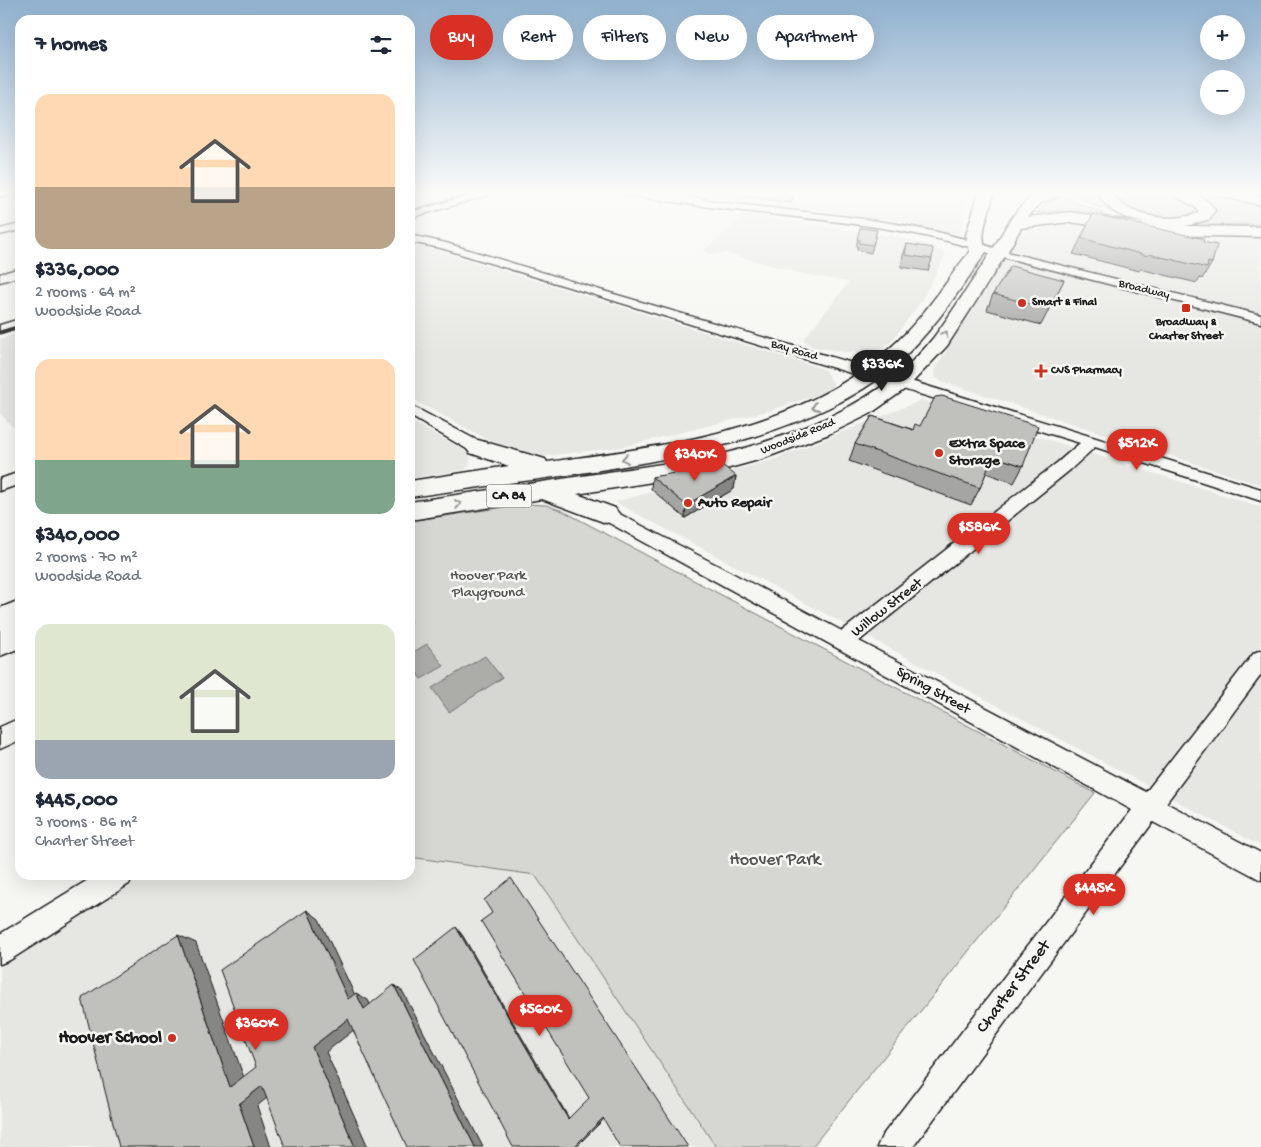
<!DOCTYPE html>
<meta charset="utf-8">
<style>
body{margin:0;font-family:"Gochi Hand",sans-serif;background:#f6f6f7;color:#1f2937;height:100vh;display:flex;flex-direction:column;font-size:19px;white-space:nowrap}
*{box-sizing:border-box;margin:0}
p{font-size:16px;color:#747a83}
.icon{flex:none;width:28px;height:28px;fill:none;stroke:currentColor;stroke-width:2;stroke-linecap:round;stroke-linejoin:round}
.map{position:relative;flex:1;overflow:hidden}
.side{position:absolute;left:15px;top:15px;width:400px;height:865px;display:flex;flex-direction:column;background:#fff;border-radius:15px;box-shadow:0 5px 20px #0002}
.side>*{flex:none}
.top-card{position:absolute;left:430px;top:15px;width:475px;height:45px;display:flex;gap:10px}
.tools{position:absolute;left:1200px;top:15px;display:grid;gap:10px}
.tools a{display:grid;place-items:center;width:45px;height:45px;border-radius:50%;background:#fff;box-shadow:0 5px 20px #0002;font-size:25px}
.price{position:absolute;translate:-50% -42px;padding:0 11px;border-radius:18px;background:#d93025;color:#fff;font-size:16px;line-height:32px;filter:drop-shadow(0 1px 2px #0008)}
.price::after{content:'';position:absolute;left:50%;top:30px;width:15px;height:11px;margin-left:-8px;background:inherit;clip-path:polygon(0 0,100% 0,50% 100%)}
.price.active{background:#222;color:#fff}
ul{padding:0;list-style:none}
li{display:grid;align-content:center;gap:10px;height:265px;padding:0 20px}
li span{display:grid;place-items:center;height:155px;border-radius:15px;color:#555}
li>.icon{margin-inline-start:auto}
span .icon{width:90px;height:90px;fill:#fffc;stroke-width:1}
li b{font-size:21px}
h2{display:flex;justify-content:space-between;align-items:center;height:60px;padding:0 20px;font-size:21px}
.pill{padding:0 18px;border-radius:22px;background:#fff;box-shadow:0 5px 20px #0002;font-size:18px;line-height:45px}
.pill.active{background:#d93025;color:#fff}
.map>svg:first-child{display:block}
.built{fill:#e6e6e2}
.green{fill:#d6d6d2;stroke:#797977}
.water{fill:#acaca9;stroke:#727271}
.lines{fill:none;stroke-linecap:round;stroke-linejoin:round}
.minor-casing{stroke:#1c1c1c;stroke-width:3}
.highway-casing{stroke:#1c1c1c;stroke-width:3}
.minor{fill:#f6f6f2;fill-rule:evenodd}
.highway{fill:#f6f6f2;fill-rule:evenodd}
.rail-far1{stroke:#1c1c1c;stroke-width:2.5}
.rail{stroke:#1c1c1c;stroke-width:3}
.wall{fill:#a5a5a3;stroke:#1c1c1c}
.shaded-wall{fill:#868684;stroke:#1c1c1c}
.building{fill:#c0c0bd;stroke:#1c1c1c}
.oneway{stroke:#949492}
.poi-dot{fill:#c8321e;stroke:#f6f6f2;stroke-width:2}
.labels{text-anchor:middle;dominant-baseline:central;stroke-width:5;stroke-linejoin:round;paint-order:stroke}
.far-street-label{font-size:12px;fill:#1c1c1c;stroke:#f6f6f2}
.far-poi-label{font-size:12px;font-weight:bold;fill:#1c1c1c;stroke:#f6f6f2;text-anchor:start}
.shield{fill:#f6f6f2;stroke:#5d5d5c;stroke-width:1}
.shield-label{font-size:14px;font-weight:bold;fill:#1c1c1c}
.poi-label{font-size:15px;font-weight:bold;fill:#1c1c1c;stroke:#f6f6f2;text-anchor:start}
.park-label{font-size:15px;fill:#545453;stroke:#f6f6f2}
.street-label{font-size:15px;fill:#1c1c1c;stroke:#f6f6f2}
.near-park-label{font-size:18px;fill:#545453;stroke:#f6f6f2}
.near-street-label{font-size:18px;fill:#1c1c1c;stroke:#f6f6f2}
.near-poi-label{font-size:18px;font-weight:bold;fill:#1c1c1c;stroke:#f6f6f2;text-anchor:end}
</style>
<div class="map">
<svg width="1261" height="1147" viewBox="0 0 1261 1147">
<rect width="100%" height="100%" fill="#f6f6f2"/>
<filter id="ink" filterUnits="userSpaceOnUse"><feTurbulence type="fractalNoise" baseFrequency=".02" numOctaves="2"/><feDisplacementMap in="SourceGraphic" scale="10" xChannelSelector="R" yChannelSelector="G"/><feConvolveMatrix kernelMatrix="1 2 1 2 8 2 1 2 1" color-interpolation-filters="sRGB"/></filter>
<g filter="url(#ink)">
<path class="built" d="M 410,192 L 460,192 L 420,203 L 410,197 Z
M 666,192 L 968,192 L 961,233 L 947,233 L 808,210 Z
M 742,214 L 902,238 L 929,245 L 946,254 L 922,300 L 891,342 L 879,349 L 862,352 L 847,352 L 814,347 L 803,340 L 849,282 L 807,275 L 726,253 L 711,254 L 703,251 L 738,221 Z
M 1069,222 L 1187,240 L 1261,239 L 1261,485 L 941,381 L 935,377 L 934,370 L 1021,233 Z
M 410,242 L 824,369 L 833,383 L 832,387 L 829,391 L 768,411 L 622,447 L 528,458 L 509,451 L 410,398 Z
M 20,333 L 20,435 L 0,413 L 0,339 Z
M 922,400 L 1261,507 L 1261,846 L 615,502 L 773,460 Z
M 410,421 L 466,451 L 471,458 L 469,465 L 465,470 L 410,478 Z
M 410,857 L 535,874 L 716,1147 L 0,1147 L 0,964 L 136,875 L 410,875 Z"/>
<path class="green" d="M 1071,192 L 1097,192 C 1105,225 1178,219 1205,220 L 1202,201 L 1184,192 L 1200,192 L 1261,206 L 1261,225 C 1233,222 1205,228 1176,227 C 1147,225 1095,209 1071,192 Z
M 1109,192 C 1140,192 1172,185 1196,207 C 1190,227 1138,216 1124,208 C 1118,205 1113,200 1108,196 Z
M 1062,197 L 1103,213 L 1100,217 L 1060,211 L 1037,213 L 1047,203 Z
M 527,504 L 546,505 L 563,511 L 1095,793 L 812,1147 L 716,1147 L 535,875 L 410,857 L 410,521 Z"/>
<path class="water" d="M 427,644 L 444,666 L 421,679 L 410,663 L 410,654 Z
M 485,656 L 502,678 L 449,712 L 432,688 Z"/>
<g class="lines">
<g class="minor-casing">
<path id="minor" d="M 0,192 L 16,192 L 15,194 L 0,197 Z
M 479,192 L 493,192 L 492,194 L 410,218 L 410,212 Z
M 622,192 C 657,188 700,200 735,204 C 826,215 916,220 1003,251 L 1261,315 L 1261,323 L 995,255 C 916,228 834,221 752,212 C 710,208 669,201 627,195 Z
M 20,224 L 20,230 L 0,235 L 0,229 Z
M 410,235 L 446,243 L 600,290 L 859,365 L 1261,489 L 1261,501 L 1095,447 L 1070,470 L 859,641 L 1146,792 L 1254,653 L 1261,650 L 1261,675 L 1166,803 L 1261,853 L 1261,880 L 1153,822 L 913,1147 L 877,1147 L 882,1136 L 1132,810 L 600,518 L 597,514 L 600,510 L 606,508 L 612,510 L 842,631 L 1058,462 L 1080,443 L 441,248 L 410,242 Z
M 20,268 L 20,276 L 0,282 L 0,274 Z
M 20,319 L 20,327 L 0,333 L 0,325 Z
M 410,405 L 484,444 L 486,448 L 484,452 L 478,453 L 472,452 L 410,416 Z
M 20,472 L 20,484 L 0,491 L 0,479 Z
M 20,718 L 20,740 L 0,749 L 0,727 Z
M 96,875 L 133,875 L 129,884 L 10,960 L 0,964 L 0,934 Z"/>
</g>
<g class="highway-casing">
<path id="highway" d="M 979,192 L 993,192 C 991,216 978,227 986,252 C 959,291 931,334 894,366 C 855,400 805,420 756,436 C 644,470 526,479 410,497 L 410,481 L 509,466 L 470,453 L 466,448 L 470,443 L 478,440 L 545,459 L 547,462 C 664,446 799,431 890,348 C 912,329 930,305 947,282 C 954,272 961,261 970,252 L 966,235 Z
M 1043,192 L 1062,192 L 1060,195 L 1041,203 L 1028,217 L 1070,212 L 1157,225 L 1159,225 C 1134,222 1108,216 1098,192 L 1112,192 C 1125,218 1173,223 1198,213 L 1199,211 C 1191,201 1178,201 1171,192 C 1189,190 1203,194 1215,210 L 1210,219 L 1186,226 L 1261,227 L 1261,237 L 1157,235 L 1070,222 L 1021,228 L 1007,253 L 947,346 L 908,387 L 870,414 L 829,434 L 762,459 L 715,472 L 577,494 L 615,508 L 619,514 L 615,520 L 606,523 L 542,499 L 410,520 L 410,502 L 715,456 C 795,436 882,404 934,337 C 953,311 971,283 989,255 C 1006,230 1013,204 1043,192 Z
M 1213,192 L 1238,192 L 1261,197 L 1261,205 L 1215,195 Z
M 20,600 L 20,648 L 0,656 L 0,608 Z"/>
</g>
<use href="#minor" class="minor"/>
<use href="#highway" class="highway"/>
<path class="rail-far1" d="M 410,211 L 477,192"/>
<path class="rail" d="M 0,332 L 20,326"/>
</g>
<path class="wall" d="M 713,192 L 795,192 L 791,203 Z
M 1093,214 L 1203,242 L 1212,263 L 1202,279 L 1200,278 L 1197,283 L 1140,269 L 1139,271 L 1073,254 Z
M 860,228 L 877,230 L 871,253 L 857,250 L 858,247 L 856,247 Z
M 907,244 L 932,259 L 928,271 L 901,267 L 903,255 Z
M 1064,280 L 1041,325 L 987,310 L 993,294 Z
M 872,416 L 1023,466 L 1014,483 L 986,473 L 980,488 L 971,505 L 849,461 L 855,444 Z
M 711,470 L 736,476 L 734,489 L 685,518 L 651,489 L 652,477 Z"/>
<path class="shaded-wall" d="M 793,192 L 795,192 L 791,203 Z
M 736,476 L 734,489 L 685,518 L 686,505 Z
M 307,910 L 319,919 L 360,1006 L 348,999 Z
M 456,927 L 463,936 L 570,1120 L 568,1119 Z
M 178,935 L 196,943 L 248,1089 L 230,1087 Z
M 394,985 L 403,992 L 483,1147 L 475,1147 Z
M 356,993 L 368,1000 L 375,1015 L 364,1009 Z
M 348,1019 L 360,1025 L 326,1052 L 368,1147 L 355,1147 L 312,1047 Z
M 262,1086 L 278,1089 L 257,1106 L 271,1147 L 254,1147 L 239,1104 Z
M 603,1118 L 604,1119 L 576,1147 L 574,1147 Z"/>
<path class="building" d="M 1093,214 L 1204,239 L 1203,242 L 1217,245 L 1212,263 L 1208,262 L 1207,268 L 1149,254 L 1148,256 L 1081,238 Z
M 860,228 L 877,230 L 873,245 L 859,243 L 860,240 L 857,239 Z
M 907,244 L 933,248 L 932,259 L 905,255 Z
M 1011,266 L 1064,280 L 1049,309 L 993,294 Z
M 942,396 L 1038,426 L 1023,466 L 993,456 L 980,488 L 855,444 L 872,416 L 913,430 L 915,424 L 920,426 L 935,397 Z
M 721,464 L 736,476 L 686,505 L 652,477 L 708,467 L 711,470 Z
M 511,878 L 688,1147 L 620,1147 L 603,1118 L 574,1147 L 513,1147 L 414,960 L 456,927 L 568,1119 L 589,1098 L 481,921 L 492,913 L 484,900 Z
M 307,910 L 348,999 L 356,993 L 364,1009 L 394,985 L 475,1147 L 407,1147 L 348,1019 L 312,1047 L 355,1147 L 285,1147 L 262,1086 L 239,1104 L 254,1147 L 119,1147 L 82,998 L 178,935 L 230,1087 L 256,1067 L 220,970 Z"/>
<defs><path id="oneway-chevron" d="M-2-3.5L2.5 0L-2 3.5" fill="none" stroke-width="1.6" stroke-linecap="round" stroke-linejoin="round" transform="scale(1.25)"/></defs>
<g class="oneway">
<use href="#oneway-chevron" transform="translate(945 334) rotate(-57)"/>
<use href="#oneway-chevron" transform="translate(815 407) rotate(156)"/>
<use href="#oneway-chevron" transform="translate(625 459) rotate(172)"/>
<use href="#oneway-chevron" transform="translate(458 504) rotate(-9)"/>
</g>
</g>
<linearGradient id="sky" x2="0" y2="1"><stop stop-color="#90b1cf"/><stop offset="0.55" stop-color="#fbfbf9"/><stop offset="1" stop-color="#fbfbf9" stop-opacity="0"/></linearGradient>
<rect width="1261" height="352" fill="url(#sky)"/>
<g class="poi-dot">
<circle cx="1022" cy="303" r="5"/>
<rect x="1181" y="303" width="10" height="10" rx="2.5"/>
<path d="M1038.5 363.5h5v5h5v5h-5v5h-5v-5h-5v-5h5z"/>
<circle cx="939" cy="453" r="5"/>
<circle cx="688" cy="503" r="5"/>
<circle cx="172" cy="1038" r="5"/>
</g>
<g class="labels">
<g class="far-street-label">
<text transform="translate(1144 290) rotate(14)">Broadway</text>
<text transform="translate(794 351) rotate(16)">Bay Road</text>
<text transform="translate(798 437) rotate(-22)">Woodside Road</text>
</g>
<g class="far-poi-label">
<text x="1032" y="303">Smart &amp; Final</text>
<text x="1186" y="323" text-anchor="middle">Broadway &amp;<tspan x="1186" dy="14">Charter Street</tspan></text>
<text x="1051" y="371">CVS Pharmacy</text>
</g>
<rect class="shield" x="486.5" y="484.5" width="45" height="23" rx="4"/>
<g class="shield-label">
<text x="509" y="496">CA 84</text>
</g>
<g class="poi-label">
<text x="949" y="444">Extra Space<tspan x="949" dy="17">Storage</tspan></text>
<text x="698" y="503">Auto Repair</text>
</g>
<g class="park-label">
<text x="488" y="576">Hoover Park<tspan x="488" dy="17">Playground</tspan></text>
</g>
<g class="street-label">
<text transform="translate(887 608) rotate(-38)">Willow Street</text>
<text transform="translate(933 691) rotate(29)">Spring Street</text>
</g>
<g class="near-park-label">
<text x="775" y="860">Hoover Park</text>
</g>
<g class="near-street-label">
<text transform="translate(1014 987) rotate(-53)">Charter Street</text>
</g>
<g class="near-poi-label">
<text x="162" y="1038">Hoover School</text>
</g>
</g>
</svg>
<div class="tools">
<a>+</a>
<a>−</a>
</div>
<b class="price active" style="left:882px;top:392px">$336K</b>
<b class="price" style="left:1137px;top:471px">$512K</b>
<b class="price" style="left:695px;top:482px">$340K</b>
<b class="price" style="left:979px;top:555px">$586K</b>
<b class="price" style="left:1094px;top:916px">$445K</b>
<b class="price" style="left:540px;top:1037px">$560K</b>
<b class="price" style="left:256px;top:1051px">$360K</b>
<div class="top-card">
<a class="pill active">Buy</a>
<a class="pill">Rent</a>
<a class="pill">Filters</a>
<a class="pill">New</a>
<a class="pill">Apartment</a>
</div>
<section class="side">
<h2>7 homes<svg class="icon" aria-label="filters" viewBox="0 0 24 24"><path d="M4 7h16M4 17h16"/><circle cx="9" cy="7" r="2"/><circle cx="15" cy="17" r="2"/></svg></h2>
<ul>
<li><span style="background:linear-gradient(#ffd9b3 60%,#b9a48a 0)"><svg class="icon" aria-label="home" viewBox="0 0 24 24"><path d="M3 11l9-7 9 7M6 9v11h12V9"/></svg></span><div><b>$336,000</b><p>2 rooms · 64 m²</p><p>Woodside Road</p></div></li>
<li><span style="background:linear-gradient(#ffd9b3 65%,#7fa58c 0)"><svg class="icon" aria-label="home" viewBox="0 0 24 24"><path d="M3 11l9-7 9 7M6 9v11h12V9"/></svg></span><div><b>$340,000</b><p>2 rooms · 70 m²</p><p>Woodside Road</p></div></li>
<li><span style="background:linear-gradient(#dfe7d0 75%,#9aa5b1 0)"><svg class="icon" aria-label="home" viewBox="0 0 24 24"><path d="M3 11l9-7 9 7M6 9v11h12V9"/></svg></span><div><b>$445,000</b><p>3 rooms · 86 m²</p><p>Charter Street</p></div></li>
</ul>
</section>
</div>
